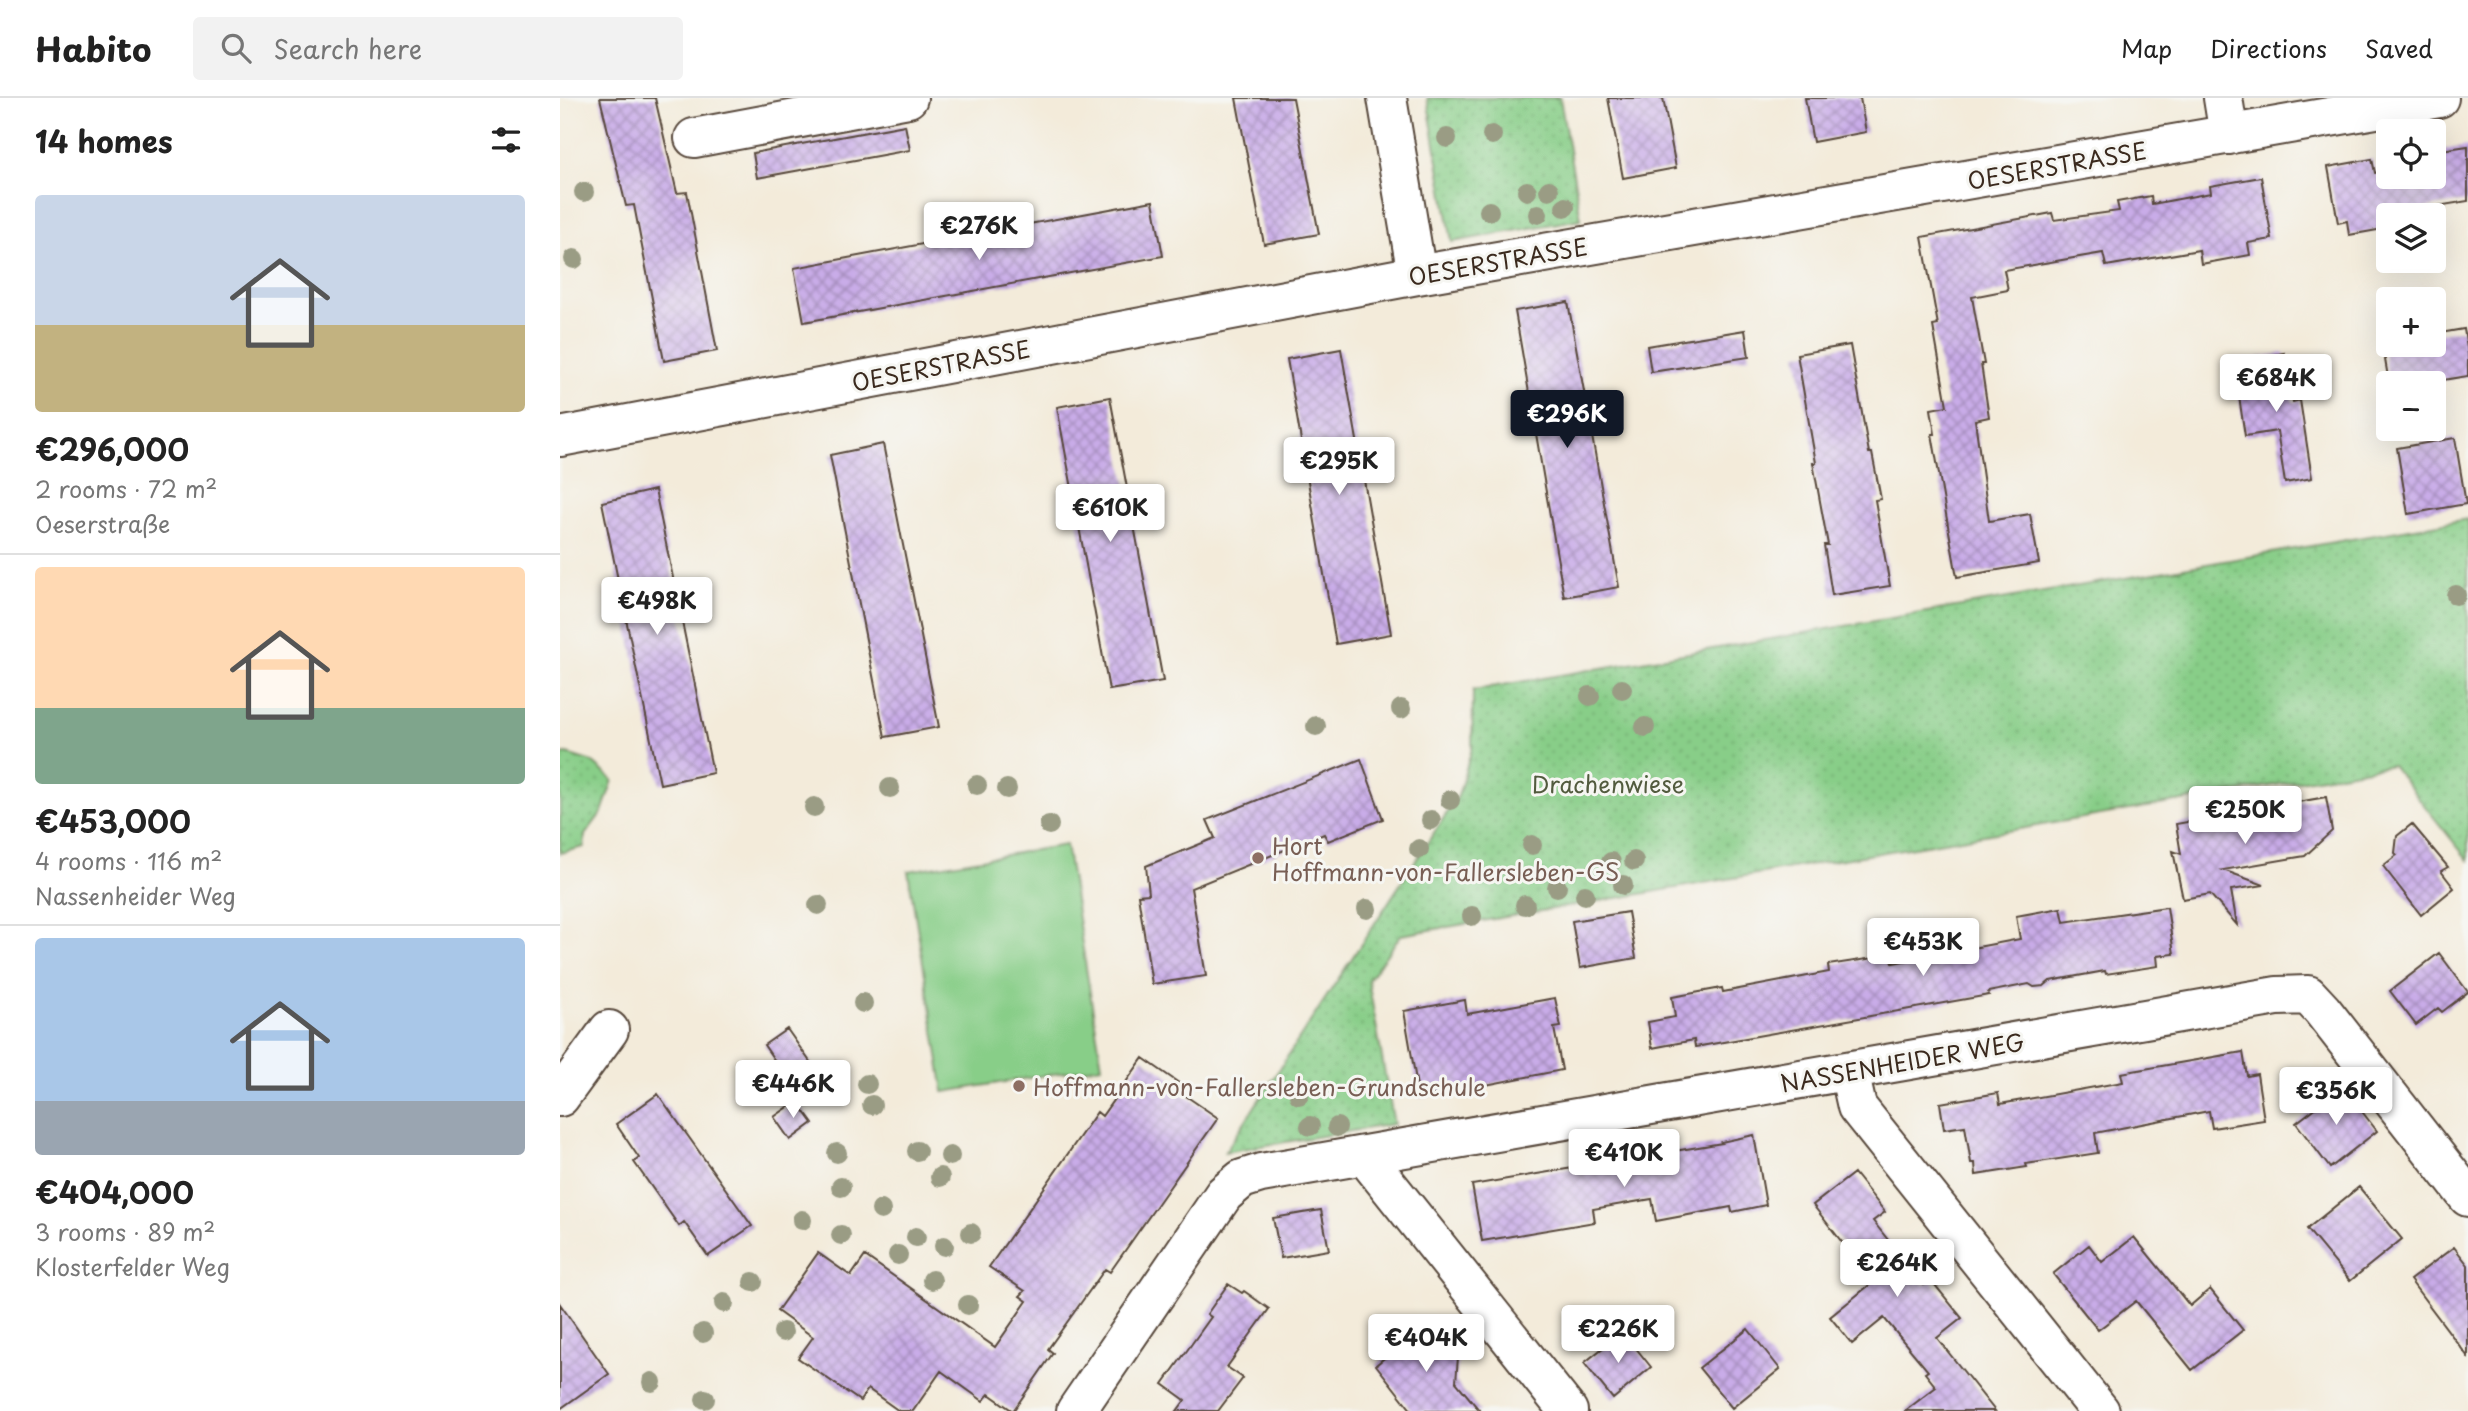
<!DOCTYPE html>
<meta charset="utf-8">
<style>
body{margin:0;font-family:"Playpen Sans",sans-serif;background:#f2f2f2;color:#222;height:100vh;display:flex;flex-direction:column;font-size:26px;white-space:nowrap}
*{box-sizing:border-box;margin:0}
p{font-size:23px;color:#767676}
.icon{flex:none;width:38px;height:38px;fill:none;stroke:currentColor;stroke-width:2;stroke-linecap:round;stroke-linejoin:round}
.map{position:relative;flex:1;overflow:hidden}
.sheet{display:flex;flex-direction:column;background:#fff;width:560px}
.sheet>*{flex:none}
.controls{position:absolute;left:1816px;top:21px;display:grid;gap:14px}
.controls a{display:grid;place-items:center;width:70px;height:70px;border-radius:7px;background:#fff;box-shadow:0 7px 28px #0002;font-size:35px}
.price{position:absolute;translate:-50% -60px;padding:0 16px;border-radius:7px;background:#fff;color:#222;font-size:23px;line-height:46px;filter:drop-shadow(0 2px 4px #0008)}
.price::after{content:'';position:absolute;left:50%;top:42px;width:21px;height:16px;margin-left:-10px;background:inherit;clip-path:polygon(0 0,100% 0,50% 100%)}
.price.active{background:#111827;color:#fff}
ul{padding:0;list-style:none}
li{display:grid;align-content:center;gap:14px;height:371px;padding:0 35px}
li+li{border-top:2px solid #e0e0e0}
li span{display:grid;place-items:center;height:217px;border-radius:7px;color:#555}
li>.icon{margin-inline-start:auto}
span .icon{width:126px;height:126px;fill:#fffc;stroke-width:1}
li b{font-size:30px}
h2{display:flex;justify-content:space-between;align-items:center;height:84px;padding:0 35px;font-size:30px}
header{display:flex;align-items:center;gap:42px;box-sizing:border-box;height:98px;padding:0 35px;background:#fff;border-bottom:2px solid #e0e0e0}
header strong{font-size:33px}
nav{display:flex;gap:38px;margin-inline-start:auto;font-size:24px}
.search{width:490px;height:63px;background:#f2f2f2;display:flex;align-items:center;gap:18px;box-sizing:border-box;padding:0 24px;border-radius:7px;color:#767676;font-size:26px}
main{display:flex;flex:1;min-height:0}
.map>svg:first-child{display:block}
.green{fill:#88ce88;stroke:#627c53;stroke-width:2}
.park{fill:url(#park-dots);stroke:#627c53;stroke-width:2}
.building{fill:url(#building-cross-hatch)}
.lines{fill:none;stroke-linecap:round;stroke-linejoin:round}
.minor-casing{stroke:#57473a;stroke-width:42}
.minor{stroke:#fff;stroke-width:38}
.tree{fill:#9a9c84}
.education-dot{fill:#8d6e63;stroke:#f6f6f2;stroke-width:2.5}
.labels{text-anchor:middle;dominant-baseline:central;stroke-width:6;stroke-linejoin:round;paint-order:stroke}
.street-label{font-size:23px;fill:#3b2a1e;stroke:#f6f6f2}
.park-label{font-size:23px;fill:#525b3e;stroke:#f6f6f2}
.education-label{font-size:23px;fill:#785e54;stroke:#f6f6f2;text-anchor:start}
</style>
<header>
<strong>Habito</strong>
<div class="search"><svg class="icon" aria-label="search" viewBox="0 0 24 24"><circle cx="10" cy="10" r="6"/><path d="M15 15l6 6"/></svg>Search here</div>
<nav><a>Map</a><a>Directions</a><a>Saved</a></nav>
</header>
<main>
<section class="sheet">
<h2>14 homes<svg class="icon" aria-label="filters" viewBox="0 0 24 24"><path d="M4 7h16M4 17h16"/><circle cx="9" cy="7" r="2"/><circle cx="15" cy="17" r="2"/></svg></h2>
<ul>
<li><span style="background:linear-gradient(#c9d6e8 60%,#c2b280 0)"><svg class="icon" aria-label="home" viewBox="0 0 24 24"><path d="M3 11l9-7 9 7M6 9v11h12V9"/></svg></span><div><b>€296,000</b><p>2 rooms · 72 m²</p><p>Oeserstraße</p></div></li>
<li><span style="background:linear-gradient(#ffd9b3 65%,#7fa58c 0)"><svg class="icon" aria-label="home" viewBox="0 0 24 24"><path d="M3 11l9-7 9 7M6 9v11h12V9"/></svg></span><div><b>€453,000</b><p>4 rooms · 116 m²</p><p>Nassenheider Weg</p></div></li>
<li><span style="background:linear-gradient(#a9c7e8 75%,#9aa5b1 0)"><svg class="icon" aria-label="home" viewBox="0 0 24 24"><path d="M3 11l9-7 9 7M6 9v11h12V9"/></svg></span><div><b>€404,000</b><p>3 rooms · 89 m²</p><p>Klosterfelder Weg</p></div></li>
</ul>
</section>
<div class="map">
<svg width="1908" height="1313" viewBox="0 0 1908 1313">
<defs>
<pattern id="park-dots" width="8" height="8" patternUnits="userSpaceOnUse" patternTransform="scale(1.75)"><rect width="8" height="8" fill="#88ce88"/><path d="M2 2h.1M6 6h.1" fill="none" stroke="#76b175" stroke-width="1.8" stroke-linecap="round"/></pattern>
<pattern id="building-cross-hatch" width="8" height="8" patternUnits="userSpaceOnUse" patternTransform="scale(1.75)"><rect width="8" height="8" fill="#c9ace8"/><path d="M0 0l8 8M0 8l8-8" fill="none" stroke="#a48cbb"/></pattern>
</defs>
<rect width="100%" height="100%" fill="#f6f6f2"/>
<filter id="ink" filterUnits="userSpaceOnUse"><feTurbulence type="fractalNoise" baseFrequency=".0143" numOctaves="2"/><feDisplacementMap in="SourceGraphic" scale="14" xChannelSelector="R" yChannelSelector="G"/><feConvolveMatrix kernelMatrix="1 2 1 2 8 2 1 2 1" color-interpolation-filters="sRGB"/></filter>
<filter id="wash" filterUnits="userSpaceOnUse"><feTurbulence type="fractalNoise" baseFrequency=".00686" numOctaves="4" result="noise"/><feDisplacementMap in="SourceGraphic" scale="28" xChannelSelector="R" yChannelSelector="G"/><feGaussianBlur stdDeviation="1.57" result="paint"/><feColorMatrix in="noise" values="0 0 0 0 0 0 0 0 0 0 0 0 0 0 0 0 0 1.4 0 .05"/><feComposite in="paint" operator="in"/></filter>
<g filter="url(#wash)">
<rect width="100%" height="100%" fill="#f3ebda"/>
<path class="green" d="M 506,747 L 542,968 L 384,994 L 348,773 Z"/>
<path class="park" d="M 867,0 L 1000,0 L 1021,121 L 892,144 Z
M 1908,421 L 1908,762 L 1832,667 L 841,837 L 808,882 L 834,1026 L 665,1054 L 898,698 L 912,650 L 913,592 Z
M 7,656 L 32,664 L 53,682 L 42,714 L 25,737 L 24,749 L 0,755 L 0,657 Z"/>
<g id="blocks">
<path class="building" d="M 40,0 L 95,0 L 117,95 L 127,94 L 157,253 L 104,263 L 74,107 L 66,108 Z
M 676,0 L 733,0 L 759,136 L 704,146 Z
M 1048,0 L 1103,0 L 1116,70 L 1063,80 Z
M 1245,0 L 1300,0 L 1306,34 L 1253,44 Z
M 345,27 L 350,52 L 197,80 L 193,55 Z
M 1908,48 L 1908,103 L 1829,116 L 1829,130 L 1789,137 L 1787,123 L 1778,125 L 1768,69 L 1812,61 L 1815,75 L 1824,74 L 1826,86 L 1874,79 L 1874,53 Z
M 1701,79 L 1712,141 L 1688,145 L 1690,157 L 1641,166 L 1639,152 L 1546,168 L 1543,155 L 1444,172 L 1448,192 L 1412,199 L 1424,266 L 1421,266 L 1429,319 L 1415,322 L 1429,423 L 1470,416 L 1479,465 L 1397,479 L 1372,336 L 1375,336 L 1371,311 L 1387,308 L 1373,228 L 1378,227 L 1362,139 L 1492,115 L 1494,122 L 1559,113 L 1557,104 L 1591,98 L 1592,106 L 1651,95 L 1650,88 Z
M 593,103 L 603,158 L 244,224 L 234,170 Z
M 1008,204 L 1059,489 L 1004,499 L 955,213 Z
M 1904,231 L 1908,256 L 1908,278 L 1865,285 L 1829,285 L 1822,244 L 1829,243 L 1829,247 L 1874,247 L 1874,236 Z
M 1185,232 L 1189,259 L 1091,274 L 1087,248 Z
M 1290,247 L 1309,355 L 1312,355 L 1321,401 L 1315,402 L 1330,488 L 1272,497 L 1264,447 L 1268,447 L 1253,365 L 1256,365 L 1237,256 Z
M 781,251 L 831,536 L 776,546 L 727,261 Z
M 1724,255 L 1733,304 L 1740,302 L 1752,380 L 1725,385 L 1717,333 L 1685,338 L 1676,279 L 1698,276 L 1696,260 Z
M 550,299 L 603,583 L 549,592 L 497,309 Z
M 1895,340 L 1906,406 L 1848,416 L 1837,350 Z
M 323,346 L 379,629 L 325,639 L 270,357 Z
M 95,392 L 153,675 L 100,686 L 42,404 Z
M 801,661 L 823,721 L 768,743 L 764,736 L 631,790 L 646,878 L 592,886 L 578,797 L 589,796 L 586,768 L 655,740 L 647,722 Z
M 1766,699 L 1772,733 L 1745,758 L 1663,772 L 1704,787 L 1671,792 L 1677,827 L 1650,796 L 1623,801 L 1613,753 L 1621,756 L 1616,726 Z
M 1852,726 L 1888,769 L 1881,773 L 1894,790 L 1861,817 L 1823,768 L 1837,757 L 1835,755 L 1837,738 Z
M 1607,809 L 1614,856 L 1597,858 L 1598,868 L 1546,876 L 1545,873 L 1490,883 L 1484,888 L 1474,889 L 1469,886 L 1428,894 L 1429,897 L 1135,949 L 1134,942 L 1092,950 L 1088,924 L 1115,919 L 1112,899 L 1162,890 L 1163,894 L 1269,874 L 1268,867 L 1314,860 L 1314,862 L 1332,859 L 1333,865 L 1460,841 L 1456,818 L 1501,810 L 1504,824 Z
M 1068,814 L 1076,860 L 1020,870 L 1012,823 Z
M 1879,855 L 1908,894 L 1882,914 L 1878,910 L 1856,927 L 1830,893 Z
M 995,900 L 1001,929 L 994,930 L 1002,972 L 859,1000 L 844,913 L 905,902 L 907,916 Z
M 227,931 L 260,978 L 237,995 L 204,947 Z
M 1683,954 L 1687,978 L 1697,976 L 1704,1022 L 1652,1030 L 1649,1013 L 1535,1035 L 1538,1055 L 1466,1066 L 1467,1069 L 1416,1077 L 1415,1065 L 1411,1065 L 1405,1028 L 1384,1031 L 1380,1005 L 1438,995 L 1440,1006 L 1563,984 L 1561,975 Z
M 583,960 L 626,990 L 623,996 L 658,1020 L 550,1174 L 545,1171 L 488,1251 L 493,1255 L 453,1313 L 429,1296 L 423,1303 L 381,1273 L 353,1313 L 339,1313 L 308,1291 L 300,1303 L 238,1260 L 253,1239 L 217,1213 L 258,1155 L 291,1178 L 305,1158 L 435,1249 L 467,1203 L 460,1198 L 465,1193 L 429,1169 L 537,1014 L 542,1018 Z
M 1783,989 L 1817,1033 L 1770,1070 L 1736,1025 Z
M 98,996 L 192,1128 L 148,1158 L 124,1124 L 119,1128 L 74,1064 L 79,1060 L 56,1026 Z
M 237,1003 L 253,1025 L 230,1042 L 214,1019 Z
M 1194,1037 L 1206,1107 L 1172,1114 L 1171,1109 L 1096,1123 L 1092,1101 L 1033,1111 L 1035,1124 L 922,1143 L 912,1087 L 1162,1045 L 1161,1044 Z
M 1294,1075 L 1325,1114 L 1313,1123 L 1364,1187 L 1371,1182 L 1402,1220 L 1377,1240 L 1435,1313 L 1345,1313 L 1376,1289 L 1365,1275 L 1368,1273 L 1324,1220 L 1292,1246 L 1270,1219 L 1313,1184 L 1253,1107 Z
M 1799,1089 L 1842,1141 L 1790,1183 L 1747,1131 Z
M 761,1112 L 769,1152 L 721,1160 L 713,1120 Z
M 1574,1139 L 1630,1208 L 1650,1191 L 1683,1232 L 1632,1272 L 1576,1203 L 1538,1232 L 1493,1176 L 1529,1147 L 1542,1164 Z
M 1894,1149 L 1908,1167 L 1908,1259 L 1850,1182 Z
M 668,1186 L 682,1195 L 684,1193 L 709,1211 L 667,1269 L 683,1280 L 658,1313 L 617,1313 L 625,1302 L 603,1286 L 651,1219 L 647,1216 Z
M 0,1206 L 49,1276 L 0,1311 Z
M 867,1224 L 883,1247 L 890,1248 L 898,1259 L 896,1284 L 920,1313 L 852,1313 L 816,1267 Z
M 1188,1231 L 1220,1271 L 1172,1310 L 1139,1270 Z
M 1063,1234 L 1091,1269 L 1053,1301 L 1024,1265 Z"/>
</g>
</g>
<g filter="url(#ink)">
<use href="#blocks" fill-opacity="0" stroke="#57473a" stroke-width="2"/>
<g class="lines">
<g class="minor-casing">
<path id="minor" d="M 827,0 L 857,177
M 1663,0 L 1669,37
M 134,40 L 348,0
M 0,339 L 857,177 L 1879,0
M 1289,973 L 1297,1009 L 1540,1313
M 0,999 L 49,932
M 804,1057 L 1008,1313
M 516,1313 L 664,1096 L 682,1081 L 701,1075 L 1717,898 L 1748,897 L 1762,912 L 1908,1099"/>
</g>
<use href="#minor" class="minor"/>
</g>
<g class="tree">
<circle cx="932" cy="37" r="10"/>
<circle cx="887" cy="40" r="10"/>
<circle cx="989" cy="92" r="10"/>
<circle cx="967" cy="93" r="10"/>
<circle cx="24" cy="94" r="10"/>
<circle cx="1005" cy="109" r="10"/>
<circle cx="929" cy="113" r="10"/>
<circle cx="978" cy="116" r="10"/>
<circle cx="14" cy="161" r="10"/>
<circle cx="1896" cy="497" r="10"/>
<circle cx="1062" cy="591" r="10"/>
<circle cx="1030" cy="598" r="10"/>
<circle cx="841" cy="611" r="10"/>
<circle cx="756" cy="628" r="10"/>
<circle cx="1085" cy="629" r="10"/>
<circle cx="417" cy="687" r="10"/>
<circle cx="330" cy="690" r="10"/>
<circle cx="447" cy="691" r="10"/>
<circle cx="890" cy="702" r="10"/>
<circle cx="254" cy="709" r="10"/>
<circle cx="871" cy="722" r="10"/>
<circle cx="489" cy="727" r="10"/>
<circle cx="972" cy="747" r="10"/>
<circle cx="859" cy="751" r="10"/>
<circle cx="1074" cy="763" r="10"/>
<circle cx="1051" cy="764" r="10"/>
<circle cx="1063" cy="787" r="10"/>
<circle cx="997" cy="789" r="10"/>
<circle cx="1025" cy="797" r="10"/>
<circle cx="258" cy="807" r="10"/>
<circle cx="965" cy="807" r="10"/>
<circle cx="807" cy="811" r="10"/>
<circle cx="912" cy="818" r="10"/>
<circle cx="303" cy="905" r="10"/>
<circle cx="307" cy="986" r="10"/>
<circle cx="739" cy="997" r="10"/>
<circle cx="312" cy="1007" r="10"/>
<circle cx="750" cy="1028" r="10"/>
<circle cx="777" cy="1029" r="10"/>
<circle cx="357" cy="1053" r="10"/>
<circle cx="277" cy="1055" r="10"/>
<circle cx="390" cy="1058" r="10"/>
<circle cx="380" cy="1079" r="10"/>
<circle cx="281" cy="1089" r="10"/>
<circle cx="321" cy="1112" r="10"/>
<circle cx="242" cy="1122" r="10"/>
<circle cx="411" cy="1135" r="10"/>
<circle cx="281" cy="1137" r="10"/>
<circle cx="356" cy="1139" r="10"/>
<circle cx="384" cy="1148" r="10"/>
<circle cx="338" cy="1157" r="10"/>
<circle cx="372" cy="1182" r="10"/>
<circle cx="193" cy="1184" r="10"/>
<circle cx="164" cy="1205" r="10"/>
<circle cx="408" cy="1207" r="10"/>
<circle cx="223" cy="1234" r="10"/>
<circle cx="143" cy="1235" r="10"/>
<circle cx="92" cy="1284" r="10"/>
<circle cx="145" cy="1301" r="10"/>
</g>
</g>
<g class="education-dot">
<circle cx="698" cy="760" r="7"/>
<circle cx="459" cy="988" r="7"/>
</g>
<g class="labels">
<g class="street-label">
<text transform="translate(1497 67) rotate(-10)">OESERSTRASSE</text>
<text transform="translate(938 163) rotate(-10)">OESERSTRASSE</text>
<text transform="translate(381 267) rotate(-11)">OESERSTRASSE</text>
<text transform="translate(1342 964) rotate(-10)">NASSENHEIDER WEG</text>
</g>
<g class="park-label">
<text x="1048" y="685">Drachenwiese</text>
</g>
<g class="education-label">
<text x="712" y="747">Hort<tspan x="712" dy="26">Hoffmann-von-Fallersleben-GS</tspan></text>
<text x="473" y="988">Hoffmann-von-Fallersleben-Grundschule</text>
</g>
</g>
</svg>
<div class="controls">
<a><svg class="icon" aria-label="locate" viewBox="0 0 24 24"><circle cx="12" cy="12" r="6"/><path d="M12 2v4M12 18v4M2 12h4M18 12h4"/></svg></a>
<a><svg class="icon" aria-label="layers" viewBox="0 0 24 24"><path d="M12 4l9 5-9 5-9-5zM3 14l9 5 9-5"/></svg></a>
<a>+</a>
<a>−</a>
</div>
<b class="price" style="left:419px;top:164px">€276K</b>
<b class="price" style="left:1716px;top:316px">€684K</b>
<b class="price active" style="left:1007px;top:352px">€296K</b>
<b class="price" style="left:779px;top:399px">€295K</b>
<b class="price" style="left:550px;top:446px">€610K</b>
<b class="price" style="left:97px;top:539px">€498K</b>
<b class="price" style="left:1685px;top:748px">€250K</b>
<b class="price" style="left:1363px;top:880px">€453K</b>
<b class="price" style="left:233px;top:1022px">€446K</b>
<b class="price" style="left:1776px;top:1029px">€356K</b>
<b class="price" style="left:1064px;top:1091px">€410K</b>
<b class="price" style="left:1337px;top:1201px">€264K</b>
<b class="price" style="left:1058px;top:1267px">€226K</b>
<b class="price" style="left:866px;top:1276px">€404K</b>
</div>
</main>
